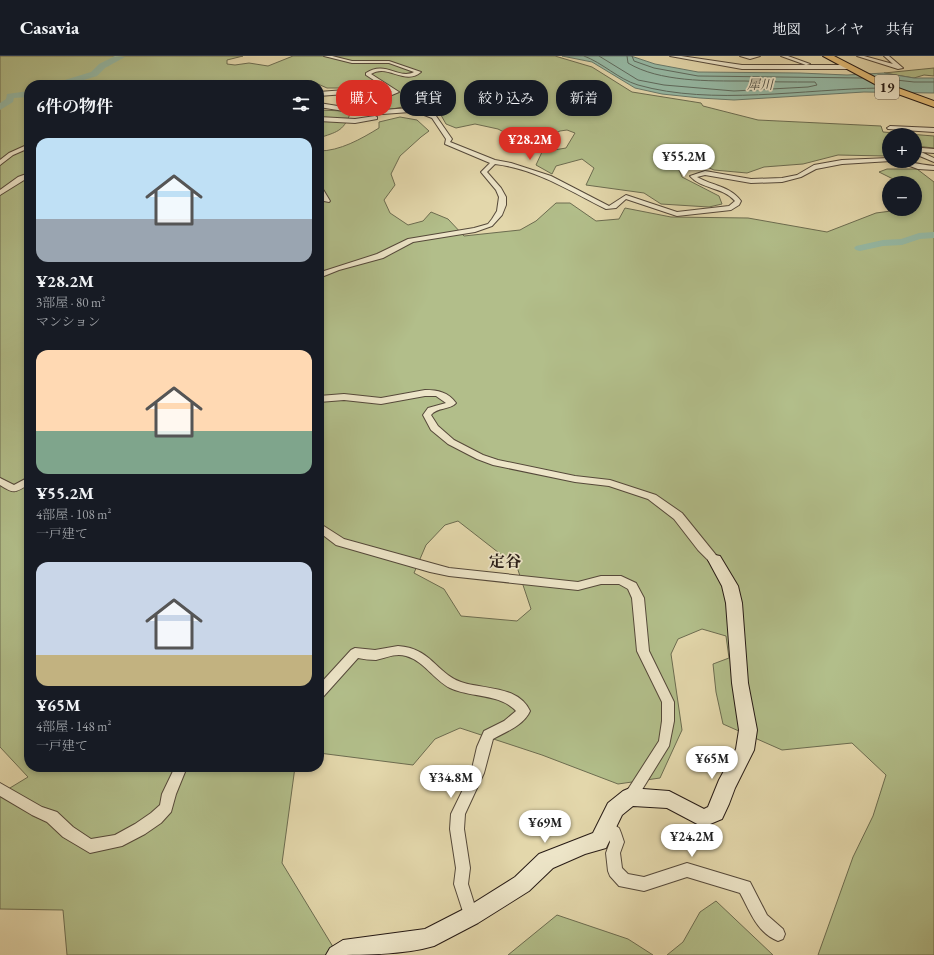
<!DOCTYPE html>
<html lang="ja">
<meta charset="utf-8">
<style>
body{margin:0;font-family:"EB Garamond","Noto Serif JP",serif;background:#242831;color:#f1f3f6;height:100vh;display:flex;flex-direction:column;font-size:15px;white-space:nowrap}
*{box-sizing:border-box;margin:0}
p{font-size:13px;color:#9ea1a6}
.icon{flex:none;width:22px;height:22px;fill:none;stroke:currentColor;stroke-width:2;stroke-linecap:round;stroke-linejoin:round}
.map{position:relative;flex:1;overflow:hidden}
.drawer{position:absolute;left:24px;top:24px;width:300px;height:692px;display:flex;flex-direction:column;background:#171b24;border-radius:16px;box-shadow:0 2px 6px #0003}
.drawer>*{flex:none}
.hud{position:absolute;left:336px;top:24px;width:380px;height:36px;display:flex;gap:8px}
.controls{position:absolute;left:882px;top:72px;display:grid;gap:8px}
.controls a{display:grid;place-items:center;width:40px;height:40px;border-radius:50%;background:#171b24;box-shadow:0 2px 6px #0003;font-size:20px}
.price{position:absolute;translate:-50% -34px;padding:0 9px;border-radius:14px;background:#fff;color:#222;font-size:13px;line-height:26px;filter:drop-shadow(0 1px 2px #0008)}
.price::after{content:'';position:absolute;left:50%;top:24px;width:12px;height:9px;margin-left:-6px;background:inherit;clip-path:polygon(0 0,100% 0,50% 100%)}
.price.current{background:#d93025;color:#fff}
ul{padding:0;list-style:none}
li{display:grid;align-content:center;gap:8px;height:212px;padding:0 12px}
li span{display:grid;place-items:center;height:124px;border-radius:12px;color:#555}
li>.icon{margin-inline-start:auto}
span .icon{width:72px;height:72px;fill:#fffc;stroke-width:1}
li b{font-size:17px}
h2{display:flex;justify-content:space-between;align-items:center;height:48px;padding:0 12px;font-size:17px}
.pill{padding:0 14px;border-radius:16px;background:#171b24;box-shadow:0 2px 6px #0003;font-size:14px;line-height:36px}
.pill.current{background:#d93025;color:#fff}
header{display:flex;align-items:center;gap:24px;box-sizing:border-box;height:56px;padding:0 20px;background:#171b24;border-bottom:1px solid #363941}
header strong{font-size:19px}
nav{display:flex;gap:22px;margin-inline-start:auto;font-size:14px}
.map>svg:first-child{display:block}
.green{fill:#b2be8a;stroke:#6c6c50;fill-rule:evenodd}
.water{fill:#96baa6;stroke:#697a6c}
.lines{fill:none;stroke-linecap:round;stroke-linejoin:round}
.shore{stroke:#5e6a5e;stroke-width:1}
.river{fill:#96baa6;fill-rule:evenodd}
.street-casing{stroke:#55493a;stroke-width:2}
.secondary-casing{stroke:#261a15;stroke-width:2}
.highway-casing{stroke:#261a15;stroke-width:2}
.street{fill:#ede5c8;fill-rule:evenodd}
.secondary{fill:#ede5c8;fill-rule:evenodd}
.highway{fill:#e2bc76;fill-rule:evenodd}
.labels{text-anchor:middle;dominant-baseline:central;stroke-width:3.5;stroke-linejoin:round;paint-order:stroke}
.far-water-label{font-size:13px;font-style:italic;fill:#484a40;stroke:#ede5c8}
.shield{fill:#ede5c8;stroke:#62574b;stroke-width:1}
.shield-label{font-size:14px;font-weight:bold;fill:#261a15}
.neighbourhood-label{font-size:16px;font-weight:bold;fill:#261a15;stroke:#ede5c8}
</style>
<header>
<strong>Casavia</strong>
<nav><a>地図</a><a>レイヤ</a><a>共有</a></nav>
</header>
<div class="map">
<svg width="934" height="899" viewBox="0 0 934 899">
<rect width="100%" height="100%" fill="#e3d7ab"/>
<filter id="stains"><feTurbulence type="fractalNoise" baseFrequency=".005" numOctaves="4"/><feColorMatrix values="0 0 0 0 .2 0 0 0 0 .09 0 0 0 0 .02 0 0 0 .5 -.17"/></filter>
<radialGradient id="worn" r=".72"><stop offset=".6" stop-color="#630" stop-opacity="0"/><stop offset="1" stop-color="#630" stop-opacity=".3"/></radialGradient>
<path class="green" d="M 0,0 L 243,0 L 227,4 L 227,8 L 235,9 L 249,7 L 268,10 L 293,0 L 555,0 L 592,11 L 632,36 L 701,47 L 703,50 L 758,64 L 881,70 L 883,76 L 934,80 L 934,92 L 915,90 L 915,79 L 889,79 L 889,98 L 885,100 L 838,99 L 803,108 L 764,111 L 747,117 L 714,114 L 700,108 L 689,108 L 679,114 L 682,121 L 719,140 L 722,148 L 709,151 L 661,148 L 644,137 L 586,129 L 594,112 L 582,103 L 556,110 L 552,118 L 536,109 L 542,96 L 566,92 L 575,77 L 567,74 L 560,75 L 537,85 L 523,86 L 498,73 L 475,68 L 456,72 L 446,68 L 437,52 L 425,47 L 386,54 L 350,51 L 353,34 L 340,32 L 327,32 L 311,25 L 301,29 L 29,29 L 29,711 L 295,711 L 282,807 L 338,899 L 67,899 L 63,854 L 0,853 L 0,738 L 28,721 L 0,691 Z
M 934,12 L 934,20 L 924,19 L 914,22 L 884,17 Z
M 319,54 L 344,55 L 350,58 C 343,76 336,76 319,82 Z
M 400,61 L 417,64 L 429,75 L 421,81 L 400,100 L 391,118 L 395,129 L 384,144 L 390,157 L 408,169 L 423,165 L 431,156 L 448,163 L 464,180 L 520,174 L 536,165 L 556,147 L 570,147 L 596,165 L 619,163 L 625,152 L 671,161 L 748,162 L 827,176 L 876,157 L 891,155 L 893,153 L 915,153 L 915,142 L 922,140 L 915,135 L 915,127 L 901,127 L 879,116 L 887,113 L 917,113 L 934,126 L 934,899 L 818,899 L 853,801 L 873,760 L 886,719 L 852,687 L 782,694 L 723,668 L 716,636 L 713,608 L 729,602 L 726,580 L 702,573 L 678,583 L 671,598 L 682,674 L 660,722 L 618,728 L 542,699 L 460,672 L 435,683 L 413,709 L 319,697 L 319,95 C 340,95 361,83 379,72 L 379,66 ZM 458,465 L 517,511 L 531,553 L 517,565 L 461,560 L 444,533 L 414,517 L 426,489 L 445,469 Z
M 716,845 L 773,899 L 667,899 L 683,886 L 700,856 Z
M 557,859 L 628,883 L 653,899 L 508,899 Z"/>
<path class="water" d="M 562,0 L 631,0 L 655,8 L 698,16 L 800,17 L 847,19 L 884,17 L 914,22 L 934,22 L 934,37 L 864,36 L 734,44 L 700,42 L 662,38 L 635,32 L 592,6 Z"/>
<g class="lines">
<path class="shore" d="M 584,0 C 603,7 618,23 638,29 C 712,50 804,33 881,32
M 599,0 L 638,24 L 664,29 L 734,35 L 808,31 L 817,29 L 815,26 C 792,26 768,26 745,25 C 709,25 659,26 628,7 L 627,0
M 632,0 L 634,5 L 654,12 L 698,20 L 862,22
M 878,22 L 914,26 L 934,26"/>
<path class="river" d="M 115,0 L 125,1 L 105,12 L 97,20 L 67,29 L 54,29 L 55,27 L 91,16 L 99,8 Z
M 29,35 L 29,41 L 14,42 L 13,46 L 0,54 L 0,47 L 6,43 L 7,38 Z
M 934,176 L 934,182 L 920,183 L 902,189 L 883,190 L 860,195 L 856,194 L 854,192 L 856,190 L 883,184 L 901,183 L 919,177 Z"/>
<g class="street-casing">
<path id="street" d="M 324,0 L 332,0 L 352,5 L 389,5 L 421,16 C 405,30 387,7 371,18 L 399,36 L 387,41 L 345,38 L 319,40 L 319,36 L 345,34 L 387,37 L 392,36 L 366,19 L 366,17 C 385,4 399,24 414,16 L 389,7 L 352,7 Z
M 670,0 L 681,0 L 742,9 L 848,9 L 851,11 L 848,13 L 742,13 Z
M 740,0 L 760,0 L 750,3 Z
M 781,0 L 788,0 L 810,8 L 806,9 Z
M 857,0 L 864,0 L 893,8 L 884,0 L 889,0 L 903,12 L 898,13 Z
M 319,47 L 369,55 L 410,52 L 422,54 L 436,60 L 452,83 L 450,86 L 495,104 L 511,107 L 551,120 L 609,150 L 626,139 L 677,156 L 729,150 L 735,145 C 723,131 701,133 690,120 L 705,115 L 751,123 L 782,122 L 797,119 L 814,109 L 842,104 L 889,102 L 889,105 L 891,105 L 842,108 L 816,113 L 801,121 L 782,126 L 751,127 L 705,119 L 697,121 C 713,130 730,130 741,145 L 739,149 L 731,154 L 677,160 L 626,143 L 616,152 L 606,153 C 570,135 536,113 495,108 L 487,116 L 501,132 L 506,141 L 506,149 L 502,159 L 492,170 L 475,176 L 413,186 L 383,202 L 339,214 L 319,222 L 319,217 L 321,216 L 377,198 L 408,183 L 474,172 L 488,168 L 492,163 L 497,155 L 499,141 L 496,134 L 481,116 L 490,107 L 445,88 L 446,83 L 432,62 L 419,57 L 410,56 L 369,59 L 319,51 Z
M 375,60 L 377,61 L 377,63 L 355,67 L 319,65 L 319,61 L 355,63 Z
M 890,70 L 934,72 L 934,76 L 888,73 L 887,72 Z
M 29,88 L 29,92 L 13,99 L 0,109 L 0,104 L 9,97 Z
M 922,92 L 934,93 L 934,97 L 921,96 L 934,102 L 934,106 L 915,98 L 915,94 Z
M 896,105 C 909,105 921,109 934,110 L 934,114 L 918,113 Z
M 29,117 L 29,121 L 0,139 L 0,134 L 18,121 Z
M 319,129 L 321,130 L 330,145 L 329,146 L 324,145 L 319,137 Z
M 425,334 C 438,334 448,336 456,347 C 450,354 437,351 431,359 L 438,370 L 454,384 L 483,399 L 498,404 L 575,420 L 610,424 L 656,439 L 682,457 L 720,504 L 719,507 L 711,507 L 698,494 L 674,463 L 648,443 L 609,430 L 575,426 L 493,409 L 477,403 L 448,388 L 431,374 L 423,359 L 428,352 L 446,347 L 436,340 L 425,340 L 381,348 L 344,344 L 319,346 L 319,340 L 344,338 L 381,342 Z
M 29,421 L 29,428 C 15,437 14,438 0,429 L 0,422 L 14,429 Z
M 319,467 L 344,483 L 449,512 L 578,526 L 601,520 L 621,520 L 636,527 L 644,542 L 649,595 L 674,646 L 674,665 L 669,690 L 635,745 L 630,747 L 625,745 L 623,741 L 659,685 L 662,665 L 662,646 L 637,595 L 632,542 L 628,533 L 619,528 L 601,528 L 578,534 L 449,520 L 430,516 L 336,489 L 319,476 Z
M 398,590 C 431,592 436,617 461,626 C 484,634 518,629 530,655 C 524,669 506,676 493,683 L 484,717 L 465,758 L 464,773 L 470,812 L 468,828 L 478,860 L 476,865 L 471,867 L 466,865 L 454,828 L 456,812 L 450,773 L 451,758 L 471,717 L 477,691 L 484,675 L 504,665 L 516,655 C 499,637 471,642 450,632 C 434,624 424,605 406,600 C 395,597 386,602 376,604 C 370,604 363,603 358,602 L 323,641 L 319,642 L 319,629 L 351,594 L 355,592 L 375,594 Z
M 175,711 L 187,711 L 176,738 L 171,756 L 161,767 L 145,778 L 122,790 L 90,797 L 63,781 L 47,766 L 32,759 L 0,740 L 0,727 L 42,751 L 57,756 L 73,771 L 91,783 L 115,779 L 135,768 L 151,757 L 160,749 L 162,738 Z
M 606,764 L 619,772 L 621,777 L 624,786 L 620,797 L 622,812 L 628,818 L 644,821 L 687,807 L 750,826 L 767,859 L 783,873 L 785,878 L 783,883 L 778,885 C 757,877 750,855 740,837 L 687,821 L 644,835 L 619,830 L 610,820 L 608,815 L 606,797 L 610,786 L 608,781 L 601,775 L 599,770 L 601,765 Z"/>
</g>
<g class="secondary-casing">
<path id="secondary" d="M 715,499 L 720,500 L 738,530 L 742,547 L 748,627 L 757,674 L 754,694 L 735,732 L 729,748 L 722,763 L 703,771 L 667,752 L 633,750 L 622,759 L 606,792 L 585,798 L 553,812 L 529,835 L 478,867 L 434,890 C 404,899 359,899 326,899 L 330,892 L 343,884 L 425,873 L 464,853 L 515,821 L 539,798 L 593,777 L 608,747 L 623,735 L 630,732 L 669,735 L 704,753 L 708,751 L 719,724 L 736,693 L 739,674 L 732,627 L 726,547 L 722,530 L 708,504 L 710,500 Z"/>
</g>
<g class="highway-casing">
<path id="highway" d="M 823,0 L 834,0 L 890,29 L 934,45 L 934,51 L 884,33 Z"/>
</g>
<use href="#street" class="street"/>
<use href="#secondary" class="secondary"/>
<use href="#highway" class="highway"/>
</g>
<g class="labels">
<g class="far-water-label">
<text x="760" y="28">犀川</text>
</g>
<rect class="shield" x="875" y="19" width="24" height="24" rx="3"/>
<g class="shield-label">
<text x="887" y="31">19</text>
</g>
<g class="neighbourhood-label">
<text x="505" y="505">定谷</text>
</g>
</g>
<rect width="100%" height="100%" filter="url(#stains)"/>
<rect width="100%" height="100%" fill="url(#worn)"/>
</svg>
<div class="controls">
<a>+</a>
<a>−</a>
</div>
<b class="price current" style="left:530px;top:105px">¥28.2M</b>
<b class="price" style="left:684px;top:122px">¥55.2M</b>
<b class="price" style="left:712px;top:724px">¥65M</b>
<b class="price" style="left:451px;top:743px">¥34.8M</b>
<b class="price" style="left:545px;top:788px">¥69M</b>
<b class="price" style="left:692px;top:802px">¥24.2M</b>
<div class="hud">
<a class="pill current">購入</a>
<a class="pill">賃貸</a>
<a class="pill">絞り込み</a>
<a class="pill">新着</a>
</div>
<section class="drawer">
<h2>6件の物件<svg class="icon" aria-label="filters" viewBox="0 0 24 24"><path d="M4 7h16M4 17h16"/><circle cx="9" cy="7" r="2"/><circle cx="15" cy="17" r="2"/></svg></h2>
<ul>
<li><span style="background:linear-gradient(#bfe0f5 65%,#9aa5b1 0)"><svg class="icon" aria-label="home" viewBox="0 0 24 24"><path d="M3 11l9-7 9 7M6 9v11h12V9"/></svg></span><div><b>¥28.2M</b><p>3部屋 · 80 m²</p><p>マンション</p></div></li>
<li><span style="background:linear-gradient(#ffd9b3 65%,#7fa58c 0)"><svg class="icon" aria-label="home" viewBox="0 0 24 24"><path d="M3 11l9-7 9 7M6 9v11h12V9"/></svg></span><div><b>¥55.2M</b><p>4部屋 · 108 m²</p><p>一戸建て</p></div></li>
<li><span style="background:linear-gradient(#c9d6e8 75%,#c2b280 0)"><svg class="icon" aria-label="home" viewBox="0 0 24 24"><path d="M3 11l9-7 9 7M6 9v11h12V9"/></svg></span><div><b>¥65M</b><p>4部屋 · 148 m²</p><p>一戸建て</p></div></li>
</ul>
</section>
</div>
